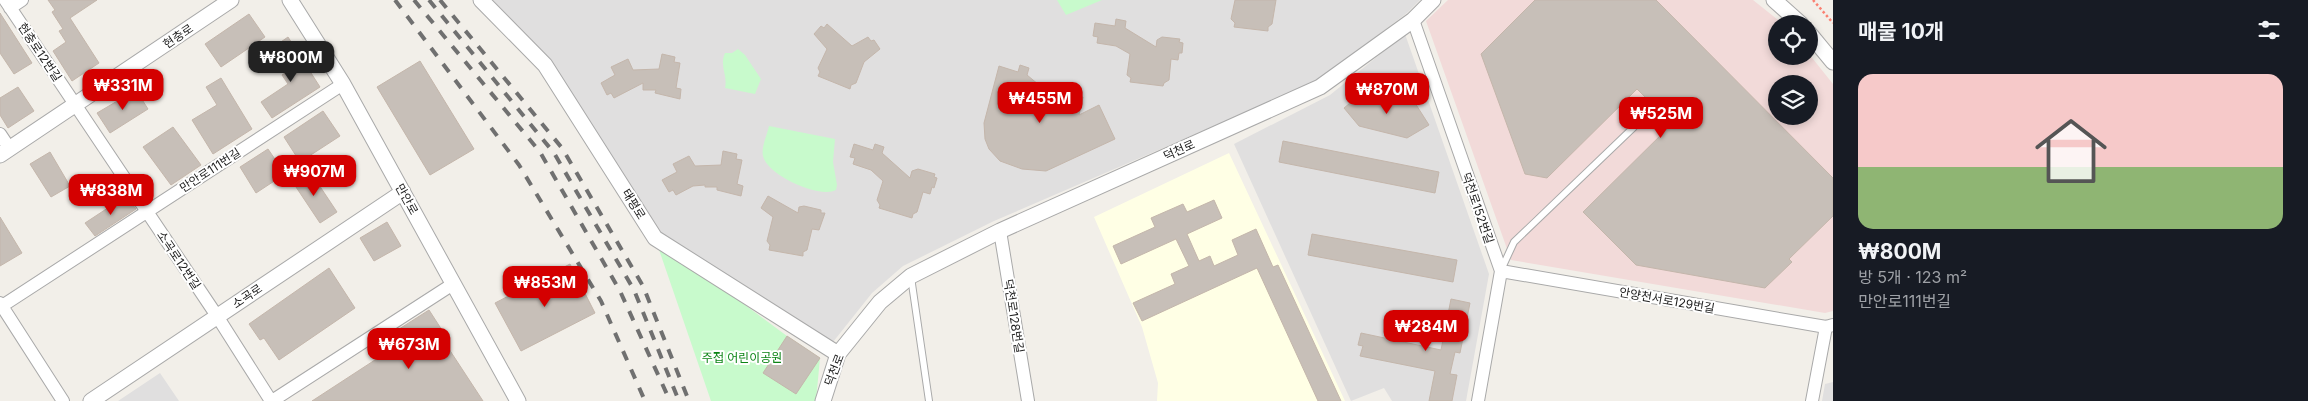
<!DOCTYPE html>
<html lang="ko">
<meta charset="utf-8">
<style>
body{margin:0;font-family:Inter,"Noto Sans KR",sans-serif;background:#20242c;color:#f1f3f6;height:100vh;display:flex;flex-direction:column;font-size:19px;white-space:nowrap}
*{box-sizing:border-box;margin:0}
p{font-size:16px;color:#9ea1a6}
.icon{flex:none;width:28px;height:28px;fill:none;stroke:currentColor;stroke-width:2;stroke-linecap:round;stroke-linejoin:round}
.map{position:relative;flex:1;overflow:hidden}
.details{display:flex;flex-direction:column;background:#171b24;width:475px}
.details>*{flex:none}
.controls{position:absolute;left:1768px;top:15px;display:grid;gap:10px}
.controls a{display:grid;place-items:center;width:50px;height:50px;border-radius:50%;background:#171b24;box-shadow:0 2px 8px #0003;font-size:25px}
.price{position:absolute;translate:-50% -42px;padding:0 11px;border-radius:10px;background:#d40000;color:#fff;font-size:16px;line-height:32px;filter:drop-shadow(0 1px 2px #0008)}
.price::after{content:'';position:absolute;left:50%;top:30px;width:15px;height:11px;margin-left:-8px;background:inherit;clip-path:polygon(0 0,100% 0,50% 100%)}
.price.current{background:#222;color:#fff}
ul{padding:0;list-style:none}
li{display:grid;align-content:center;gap:10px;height:265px;padding:0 25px}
li span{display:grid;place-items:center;height:155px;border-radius:15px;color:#555}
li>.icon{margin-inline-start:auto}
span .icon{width:90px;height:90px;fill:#fffc;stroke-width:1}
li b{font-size:21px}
h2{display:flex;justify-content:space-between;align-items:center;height:60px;padding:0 25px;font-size:21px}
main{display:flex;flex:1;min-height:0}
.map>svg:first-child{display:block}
.residential{fill:#e0dfdf}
.commercial{fill:#f2dad9;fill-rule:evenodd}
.education{fill:#ffffe5}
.park{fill:#c8facc}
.building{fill:#c7bfb8;stroke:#c4b6ab}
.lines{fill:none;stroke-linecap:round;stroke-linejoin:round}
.service-casing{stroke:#a9a9a9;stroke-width:8}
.minor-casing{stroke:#a9a9a9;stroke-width:14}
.tertiary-casing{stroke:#a9a9a9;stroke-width:17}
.path{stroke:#fa8072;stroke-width:2.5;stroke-dasharray:2.5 2.5;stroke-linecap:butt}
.service{stroke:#fff;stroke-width:6}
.minor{stroke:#fff;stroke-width:12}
.tertiary{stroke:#fff;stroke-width:15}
.rail{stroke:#707070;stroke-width:4;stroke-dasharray:10 10;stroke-linecap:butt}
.labels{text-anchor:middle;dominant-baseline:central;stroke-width:4;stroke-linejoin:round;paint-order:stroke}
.street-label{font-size:12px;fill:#222;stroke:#fff}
.park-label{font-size:12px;fill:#0c8416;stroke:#fff}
</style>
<main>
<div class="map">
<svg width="1833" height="401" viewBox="0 0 1833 401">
<rect width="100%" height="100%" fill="#f2efe9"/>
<path class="residential" d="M 483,0 L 1420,0 L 1407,13 L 1316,82 L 994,221 L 903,266 L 872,293 L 833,342 L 653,235 L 543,61 Z
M 1405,34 L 1489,274 L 1466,401 L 1392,401 L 1384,388 L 1351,401 L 1234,144 L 1330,95 Z
M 160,373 L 179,401 L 118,401 Z
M 1833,382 L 1833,401 L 1822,401 L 1825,384 Z"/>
<path class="commercial" d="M 1448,0 L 1753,0 L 1783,24 L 1776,24 L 1776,56 L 1809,56 L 1809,54 L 1833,84 L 1833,311 L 1825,313 L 1511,260 L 1426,21 ZM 1776,84 L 1809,84 L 1809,116 L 1776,116 Z"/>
<path class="education" d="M 1229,153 L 1345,401 L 1157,401 L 1158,383 L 1142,327 L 1094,217 Z"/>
<path class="park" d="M 1057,0 L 1102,0 L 1066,15 Z
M 738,49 L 745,55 L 761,79 L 755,94 L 725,88 C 728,75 719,66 725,53 L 732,53 Z
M 769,126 L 835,139 L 833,162 L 837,185 L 836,190 C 819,199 767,175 763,156 C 761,148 767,135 769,126 Z
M 655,238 L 787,336 L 820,358 L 816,401 L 711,401 Z"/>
<path class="building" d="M 48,0 L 97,0 L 70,18 L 99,63 L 72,81 L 53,51 L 66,42 L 59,31 L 63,29 L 52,12 L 55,10 Z
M 1235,0 L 1276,0 L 1272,24 L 1268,27 L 1268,31 L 1234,27 L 1235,23 L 1231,19 Z
M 1535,0 L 1656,0 L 1833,178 L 1833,216 L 1789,259 L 1792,262 L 1765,288 L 1636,265 L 1583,212 L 1672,124 L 1637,89 L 1547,178 L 1525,174 L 1481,54 Z
M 0,13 L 32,63 L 14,74 L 0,53 Z
M 249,14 L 265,37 L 221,67 L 205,44 Z
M 1116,19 L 1126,21 L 1125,28 L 1156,47 L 1157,40 L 1162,37 L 1180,39 L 1179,42 L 1183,43 L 1182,53 L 1179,53 L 1178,60 L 1171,59 L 1169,80 L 1164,83 L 1163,86 L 1130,82 L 1131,78 L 1127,75 L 1130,54 L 1116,46 L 1097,43 L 1098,37 L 1093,36 L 1095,23 L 1115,26 Z
M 827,24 L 852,46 L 868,37 L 871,41 L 874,40 L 880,49 L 864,62 L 856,83 L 851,85 L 850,89 L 818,76 L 820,72 L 818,68 L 827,49 L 814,34 L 821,26 L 824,28 Z
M 288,37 L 320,87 L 272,118 L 261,102 L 288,84 L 282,75 L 294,67 L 278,44 Z
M 662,54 L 675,57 L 674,62 L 680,63 L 676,88 L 681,89 L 680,99 L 655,93 L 656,90 L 643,90 L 643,83 L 614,98 L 611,93 L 607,95 L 601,83 L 615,75 L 611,67 L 628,59 L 633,70 L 659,69 Z
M 420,61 L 474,149 L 430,175 L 377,87 Z
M 1020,65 L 1029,68 L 1027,75 L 1056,99 L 1057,91 L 1060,90 L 1080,94 L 1080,97 L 1083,97 L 1079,115 L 1099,105 L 1115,139 L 1046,171 L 1022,169 L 1000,161 L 989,149 L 985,139 L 984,123 L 999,66 L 1018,72 Z
M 221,78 L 252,129 L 213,154 L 192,120 L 217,105 L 206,87 Z
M 18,87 L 34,111 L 8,128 L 0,115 L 0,98 Z
M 136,90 L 148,109 L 110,133 L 97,113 Z
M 1361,94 L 1415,103 L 1429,125 L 1407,138 L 1359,126 L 1344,108 Z
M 323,111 L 340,136 L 300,162 L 284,137 Z
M 173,127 L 201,165 L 171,185 L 143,147 Z
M 1283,141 L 1439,172 L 1435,193 L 1279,162 Z
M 854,144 L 873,150 L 875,144 L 884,147 L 882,153 L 910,178 L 912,171 L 918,169 L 935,174 L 934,177 L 937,178 L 934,188 L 932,187 L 930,194 L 923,192 L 917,212 L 913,214 L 912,218 L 879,208 L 880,205 L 877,200 L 883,181 L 871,170 L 853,164 L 855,158 L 850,157 Z
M 268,149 L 285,174 L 256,193 L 240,167 Z
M 723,151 L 737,154 L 736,159 L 742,160 L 737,184 L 743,186 L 741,196 L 717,190 L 717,187 L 705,187 L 705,185 L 693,186 L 676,195 L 673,190 L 669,192 L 662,180 L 677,172 L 673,164 L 689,156 L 695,166 L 721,165 Z
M 50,152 L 70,186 L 51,197 L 30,164 Z
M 309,170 L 337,212 L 320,223 L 292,181 Z
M 126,196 L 136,209 L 95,236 L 85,223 Z
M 768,196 L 798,213 L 799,207 L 804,206 L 821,210 L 821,213 L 825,213 L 819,230 L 812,229 L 807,250 L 803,252 L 803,256 L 769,250 L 770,245 L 767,241 L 773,217 L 761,208 Z
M 1214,200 L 1222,218 L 1187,234 L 1199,261 L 1210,256 L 1214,266 L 1238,255 L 1232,240 L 1256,229 L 1273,267 L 1278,265 L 1341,401 L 1318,401 L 1257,268 L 1142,321 L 1133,303 L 1175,284 L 1171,274 L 1189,266 L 1176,239 L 1121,264 L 1113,246 L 1155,227 L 1151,218 L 1183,204 L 1187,212 Z
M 0,217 L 22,253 L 0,266 Z
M 387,222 L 401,246 L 374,261 L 360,238 Z
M 1312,234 L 1457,260 L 1453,282 L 1308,255 Z
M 570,264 L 595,313 L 521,351 L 495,303 Z
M 329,268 L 355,308 L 279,360 L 264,338 L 260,340 L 249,324 Z
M 1451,299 L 1470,303 L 1460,353 L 1455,352 L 1450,374 L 1457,375 L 1452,401 L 1429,401 L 1435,371 L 1360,356 L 1363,346 L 1358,345 L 1361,333 L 1441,350 Z
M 429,310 L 449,341 L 445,343 L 483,401 L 312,401 L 378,358 L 371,347 Z
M 787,336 L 820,358 L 796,394 L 763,373 Z"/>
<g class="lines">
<g class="service-casing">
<path id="service" d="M 1502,268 L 1514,242 L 1634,127
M 911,277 L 929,401"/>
</g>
<g class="minor-casing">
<path id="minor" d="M 5,0 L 217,316 L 271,401
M 10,8 L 22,0
M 1413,20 L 1501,271 L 1478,401
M 0,134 L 10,149
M 1000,231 L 1028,401
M 1501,271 L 1826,327 L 1833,325
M 0,303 L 63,401
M 2,306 L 343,84
M 272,401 L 453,284
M 1812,401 L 1826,327"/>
</g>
<g class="tertiary-casing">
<path id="tertiary" d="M 290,0 L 343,84 L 518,401
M 481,0 L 545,65 L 655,238 L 838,354
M 1774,0 L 1801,24
M 1809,33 L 1833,62
M 0,155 L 231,0
M 91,401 L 403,192
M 823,401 L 838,354 L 880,302 L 911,276 L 1000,231 L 1320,87 L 1413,20 L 1433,0"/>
</g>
<path class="path" d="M 1813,0 L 1833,23"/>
<use href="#service" class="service"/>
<use href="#minor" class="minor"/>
<use href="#tertiary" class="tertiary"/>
<path class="rail" d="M 395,0 L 519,165 L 601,301 L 645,401
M 414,0 L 540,152 L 620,291 L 670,401
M 429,0 L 554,153 L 634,290 L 679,401
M 440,0 L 562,148 L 643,286 L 689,401"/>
</g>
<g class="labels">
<g class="street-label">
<text transform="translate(178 36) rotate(-34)">현충로</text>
<text transform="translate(40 52) rotate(56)">현충로12번길</text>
<text transform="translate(1179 150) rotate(-24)">덕천로</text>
<text transform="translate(210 170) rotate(-33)">만안로111번길</text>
<text transform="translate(407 199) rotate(61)">만안로</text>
<text transform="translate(634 204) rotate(58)">태평로</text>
<text transform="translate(1478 208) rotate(71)">덕천로152번길</text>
<text transform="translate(179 260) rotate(56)">소곡로12번길</text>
<text transform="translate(247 296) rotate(-34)">소곡로</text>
<text transform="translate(1667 300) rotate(10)">안양천서로129번길</text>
<text transform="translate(1014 316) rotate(81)">덕천로128번길</text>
<text transform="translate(834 370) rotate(-69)">덕천로</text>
</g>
<g class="park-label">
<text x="742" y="357">주접 어린이공원</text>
</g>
</g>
</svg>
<div class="controls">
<a><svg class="icon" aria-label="locate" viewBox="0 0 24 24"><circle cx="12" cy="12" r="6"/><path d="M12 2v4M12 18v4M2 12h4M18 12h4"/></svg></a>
<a><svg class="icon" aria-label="layers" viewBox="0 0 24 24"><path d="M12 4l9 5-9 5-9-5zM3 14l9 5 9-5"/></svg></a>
</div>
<b class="price current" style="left:291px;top:83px">₩800M</b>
<b class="price" style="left:123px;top:111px">₩331M</b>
<b class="price" style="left:1387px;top:115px">₩870M</b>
<b class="price" style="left:1040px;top:124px">₩455M</b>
<b class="price" style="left:1661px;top:139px">₩525M</b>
<b class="price" style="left:314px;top:197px">₩907M</b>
<b class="price" style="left:111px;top:216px">₩838M</b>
<b class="price" style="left:545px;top:308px">₩853M</b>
<b class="price" style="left:1426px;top:352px">₩284M</b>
<b class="price" style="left:409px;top:370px">₩673M</b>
</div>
<section class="details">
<h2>매물 10개<svg class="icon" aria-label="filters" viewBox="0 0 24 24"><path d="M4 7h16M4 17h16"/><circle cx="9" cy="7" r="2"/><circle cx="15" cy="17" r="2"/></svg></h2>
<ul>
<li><span style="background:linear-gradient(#f6c9c9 60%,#8fb573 0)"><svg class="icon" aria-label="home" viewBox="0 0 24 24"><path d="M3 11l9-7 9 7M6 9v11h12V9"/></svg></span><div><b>₩800M</b><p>방 5개 · 123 m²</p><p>만안로111번길</p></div></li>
</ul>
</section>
</main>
